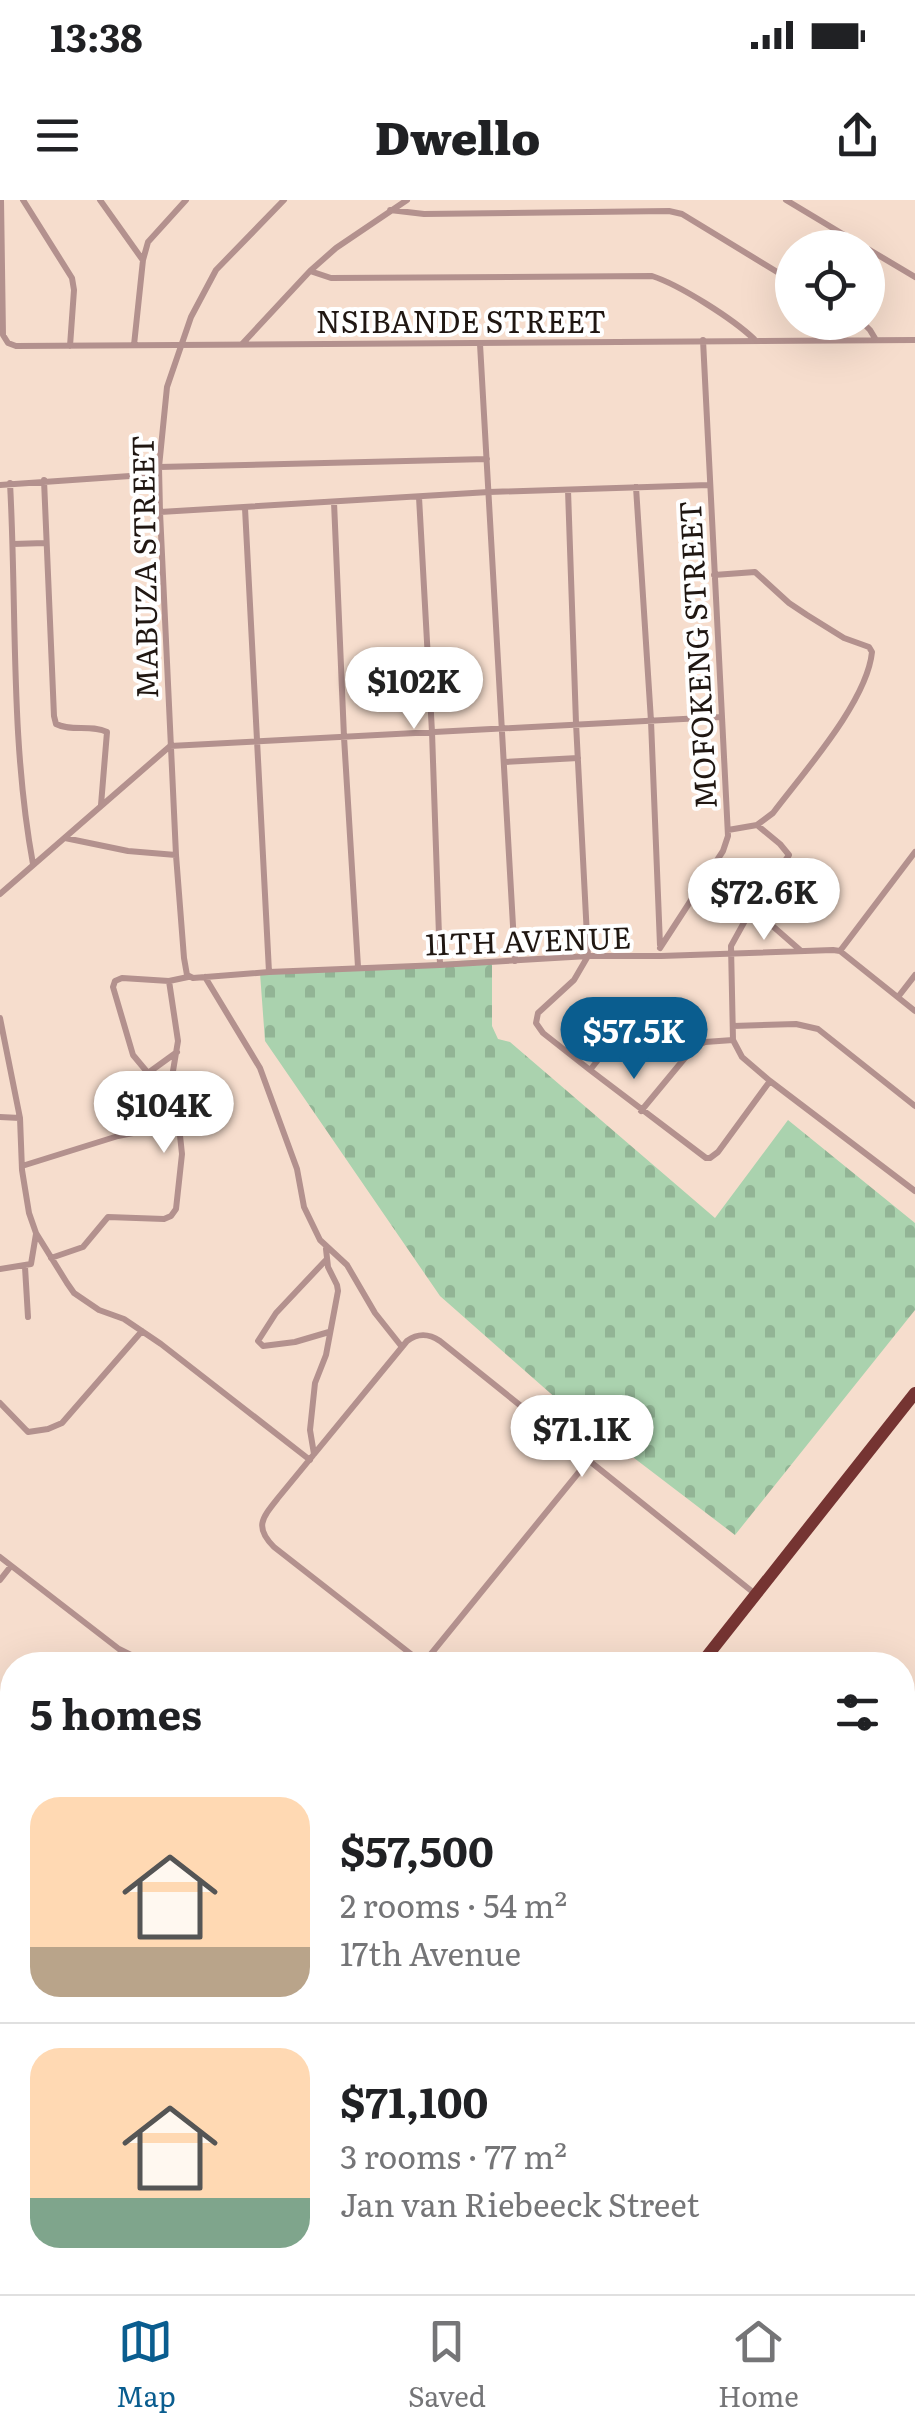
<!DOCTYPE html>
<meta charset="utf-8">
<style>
body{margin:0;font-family:Literata,serif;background:#f2f2f2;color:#202124;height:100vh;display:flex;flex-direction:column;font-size:38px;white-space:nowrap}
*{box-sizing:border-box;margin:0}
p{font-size:32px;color:#757577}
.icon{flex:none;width:55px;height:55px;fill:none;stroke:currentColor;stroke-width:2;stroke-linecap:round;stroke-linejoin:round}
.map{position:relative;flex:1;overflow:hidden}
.details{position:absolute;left:0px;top:1452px;width:915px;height:642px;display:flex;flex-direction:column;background:#fff;border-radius:40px 40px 0 0;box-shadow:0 10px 40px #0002}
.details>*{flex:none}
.fabs{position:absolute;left:775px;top:30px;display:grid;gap:20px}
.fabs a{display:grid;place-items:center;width:110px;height:110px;border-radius:50%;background:#fff;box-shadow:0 10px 40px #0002;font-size:50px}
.price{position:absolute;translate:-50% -85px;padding:0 22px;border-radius:35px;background:#fff;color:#222;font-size:32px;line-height:65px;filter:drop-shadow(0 2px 5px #0008)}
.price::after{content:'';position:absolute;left:50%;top:60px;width:30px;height:22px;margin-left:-15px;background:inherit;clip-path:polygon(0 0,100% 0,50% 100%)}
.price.on{background:#0a5d8f;color:#fff}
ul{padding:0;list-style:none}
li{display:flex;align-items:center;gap:30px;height:250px;padding:0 30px}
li+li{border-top:2px solid #e0e0e0}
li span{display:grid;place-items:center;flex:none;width:280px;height:200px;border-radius:30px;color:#555}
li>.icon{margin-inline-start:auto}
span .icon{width:120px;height:120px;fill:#fffc;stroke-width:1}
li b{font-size:42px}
h2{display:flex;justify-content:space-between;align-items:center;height:120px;padding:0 30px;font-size:42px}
.status{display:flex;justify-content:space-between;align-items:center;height:70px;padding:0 50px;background:#fff;direction:ltr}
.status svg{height:28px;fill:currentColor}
header{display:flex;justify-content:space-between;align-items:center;height:130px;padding:0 30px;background:#fff;font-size:45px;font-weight:800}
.dock{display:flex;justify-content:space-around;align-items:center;height:140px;border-top:2px solid #e0e0e0;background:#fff;font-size:28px;color:#757577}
.dock a{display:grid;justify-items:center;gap:5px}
.dock .on{color:#0a5d8f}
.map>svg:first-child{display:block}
.cemetery{fill:url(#cemetery-stones)}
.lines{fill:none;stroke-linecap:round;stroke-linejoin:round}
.street{stroke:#b3918e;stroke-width:6}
.highway{stroke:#753432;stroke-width:12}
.labels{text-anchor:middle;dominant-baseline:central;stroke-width:8;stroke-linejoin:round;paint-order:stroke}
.street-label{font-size:30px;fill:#201712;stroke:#fff}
</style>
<div class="status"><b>13:38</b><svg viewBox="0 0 49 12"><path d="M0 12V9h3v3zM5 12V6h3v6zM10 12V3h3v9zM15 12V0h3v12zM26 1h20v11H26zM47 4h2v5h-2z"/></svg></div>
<header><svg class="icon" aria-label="menu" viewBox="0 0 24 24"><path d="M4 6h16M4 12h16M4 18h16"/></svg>Dwello<svg class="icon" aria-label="share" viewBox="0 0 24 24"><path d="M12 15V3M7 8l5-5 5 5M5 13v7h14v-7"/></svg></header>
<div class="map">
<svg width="915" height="2094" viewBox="0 0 915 2094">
<defs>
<pattern id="cemetery-stones" width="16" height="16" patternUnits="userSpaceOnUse" patternTransform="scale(2.5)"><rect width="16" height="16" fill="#aad2ae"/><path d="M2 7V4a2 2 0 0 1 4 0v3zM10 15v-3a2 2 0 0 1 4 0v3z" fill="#92b495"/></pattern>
</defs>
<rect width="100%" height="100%" fill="#f6ddcd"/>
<path class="cemetery" d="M 492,759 L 492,826 L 498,839 L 510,842 L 715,1018 L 788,920 L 915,1023 L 915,1110 L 735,1335 L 558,1200 L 440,1096 L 265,841 L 260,773 Z"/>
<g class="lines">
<path class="street" d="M 1,0 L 3,135 L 8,143 L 16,146 L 915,140
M 23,0 L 72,78 L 74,90 L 70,146
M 100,0 L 142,59
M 284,0 L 216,70 L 191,117 L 167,187 L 159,267 L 160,312 L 176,655 L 184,758 L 187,775 L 193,778 L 269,772 L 440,765 L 588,756 L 661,756 L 833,750 L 840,751 L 915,811
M 786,0 L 866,48
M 390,10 L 424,14 L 669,11 L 682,14 L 792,81
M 868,49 L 915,77
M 310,71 L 331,78 L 652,76 C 680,85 733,119 754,139
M 862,122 L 870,130 L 876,140
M 243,143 L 310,71 L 336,48 L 407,0
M 480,144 L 515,761
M 134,145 L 143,60 L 148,42 L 186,0
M 159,267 L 487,259
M 44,280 L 54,516 L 56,524 C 71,532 91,524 107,532 L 101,605
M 10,283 C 17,410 10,539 33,664
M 0,285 L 159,274
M 636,287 L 651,521 L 660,745
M 568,290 L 576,523 L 588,756 L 574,780 L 538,813 L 536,823 L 543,833 L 590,870 L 706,958 L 710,958 L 718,952 L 770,881
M 419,297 L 432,532 L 440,765
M 334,302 L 344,537 L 358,767
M 245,308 L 269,772
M 160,312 L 489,292 L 709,285
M 13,344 L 45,343
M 714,375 L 755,372 L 789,403 L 807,415 L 844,438 L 869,447 L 872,452 C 867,502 803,573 773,613 L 757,625 L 728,630
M 170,546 L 721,517
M 505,562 L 578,558
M 757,625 L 780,644 L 789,655 L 752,708 L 731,746 L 733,840 L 742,857 L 770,881 L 915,991
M 65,638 L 128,651 L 176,655
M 0,694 L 169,547
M 752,708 L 800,750
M 660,748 L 723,651 L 728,636 L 703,140
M 840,751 L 915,652
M 205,777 L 260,868 L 297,969 L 304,1007 L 320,1040 L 347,1065 L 375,1113 L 402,1147
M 898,797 L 915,775
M 0,818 L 20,918 L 22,970 L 29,1013 L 36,1033 L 67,1083 L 74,1093 L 99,1110 L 124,1119 L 161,1144 L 310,1260
M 733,826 L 796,824 L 818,829 L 915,906
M 590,870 L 626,825 L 634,822 L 660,820
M 148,873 L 177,852
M 176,901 L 168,903 L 160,899 L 148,873 L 133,855 L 113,787 L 115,781 L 122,778 L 169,781 L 188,777
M 641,911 L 694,847 L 705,842 L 733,840
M 0,917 L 20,918
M 22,966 L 118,936 L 153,929 L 154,891
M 51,1058 L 83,1047 L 108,1017 L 164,1019 L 171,1016 L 176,1009 L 182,954 L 173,871 L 178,841 L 169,781
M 325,1061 L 276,1113 L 258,1141 L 263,1146 L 295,1142 L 329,1132
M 25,1067 L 28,1117
M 0,1069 L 31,1064 L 36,1034
M 0,1203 L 28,1232 L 48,1229 L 62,1223 L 142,1131
M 314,1254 L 310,1230 L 315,1183 L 326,1155 L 338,1091 L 337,1085 L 328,1067 L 326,1049
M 0,1357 L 119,1449 L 151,1465
M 0,1380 L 11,1366
M 422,1465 L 588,1261
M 425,1465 L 274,1347 C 254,1327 262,1318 278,1298 L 407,1141 C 418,1133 428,1133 440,1141 L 754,1393
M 0,1648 L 12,1632
M 0,1850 L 12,1860
M 902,1881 L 915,1886
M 0,1959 L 12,1972
M 0,1993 L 12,1977
M 902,2028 L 915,2037
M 532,2082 L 548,2094
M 640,2082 L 654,2094
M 478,2094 L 487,2082
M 753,2094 L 761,2082"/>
<path class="highway" d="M 700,1465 L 915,1193
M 304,2082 L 319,2094
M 197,2094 L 206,2082"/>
</g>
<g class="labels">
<g class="street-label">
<text x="461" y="120">NSIBANDE STREET</text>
<text transform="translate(143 367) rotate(-91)">MABUZA STREET</text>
<text transform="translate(696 455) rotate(-93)">MOFOKENG STREET</text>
<text transform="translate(528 739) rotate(-2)">11TH AVENUE</text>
</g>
</g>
</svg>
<div class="fabs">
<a><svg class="icon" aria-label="locate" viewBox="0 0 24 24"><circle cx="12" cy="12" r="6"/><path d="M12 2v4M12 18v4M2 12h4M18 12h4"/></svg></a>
</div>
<b class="price" style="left:414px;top:532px">$102K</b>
<b class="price" style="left:764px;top:743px">$72.6K</b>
<b class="price on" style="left:634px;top:882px">$57.5K</b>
<b class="price" style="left:164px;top:956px">$104K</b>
<b class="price" style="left:582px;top:1280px">$71.1K</b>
<section class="details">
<h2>5 homes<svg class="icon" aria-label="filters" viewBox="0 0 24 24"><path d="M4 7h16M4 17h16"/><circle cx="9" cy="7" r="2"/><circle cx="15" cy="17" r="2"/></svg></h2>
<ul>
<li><span style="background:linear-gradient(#ffd9b3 75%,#b9a48a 0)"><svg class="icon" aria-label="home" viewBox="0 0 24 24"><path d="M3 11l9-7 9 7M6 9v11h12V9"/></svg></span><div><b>$57,500</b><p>2 rooms · 54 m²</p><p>17th Avenue</p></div></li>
<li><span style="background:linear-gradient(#ffd9b3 75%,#7fa58c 0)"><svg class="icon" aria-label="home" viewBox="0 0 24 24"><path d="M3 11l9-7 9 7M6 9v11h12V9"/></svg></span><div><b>$71,100</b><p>3 rooms · 77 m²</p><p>Jan van Riebeeck Street</p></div></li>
</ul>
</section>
</div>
<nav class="dock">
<a class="on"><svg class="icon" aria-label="map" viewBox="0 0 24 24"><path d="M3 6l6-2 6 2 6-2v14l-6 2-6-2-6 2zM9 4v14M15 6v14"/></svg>Map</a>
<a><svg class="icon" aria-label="saved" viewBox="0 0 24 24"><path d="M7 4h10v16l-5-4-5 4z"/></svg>Saved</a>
<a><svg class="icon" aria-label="home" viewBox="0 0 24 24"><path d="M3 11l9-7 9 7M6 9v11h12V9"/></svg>Home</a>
</nav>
